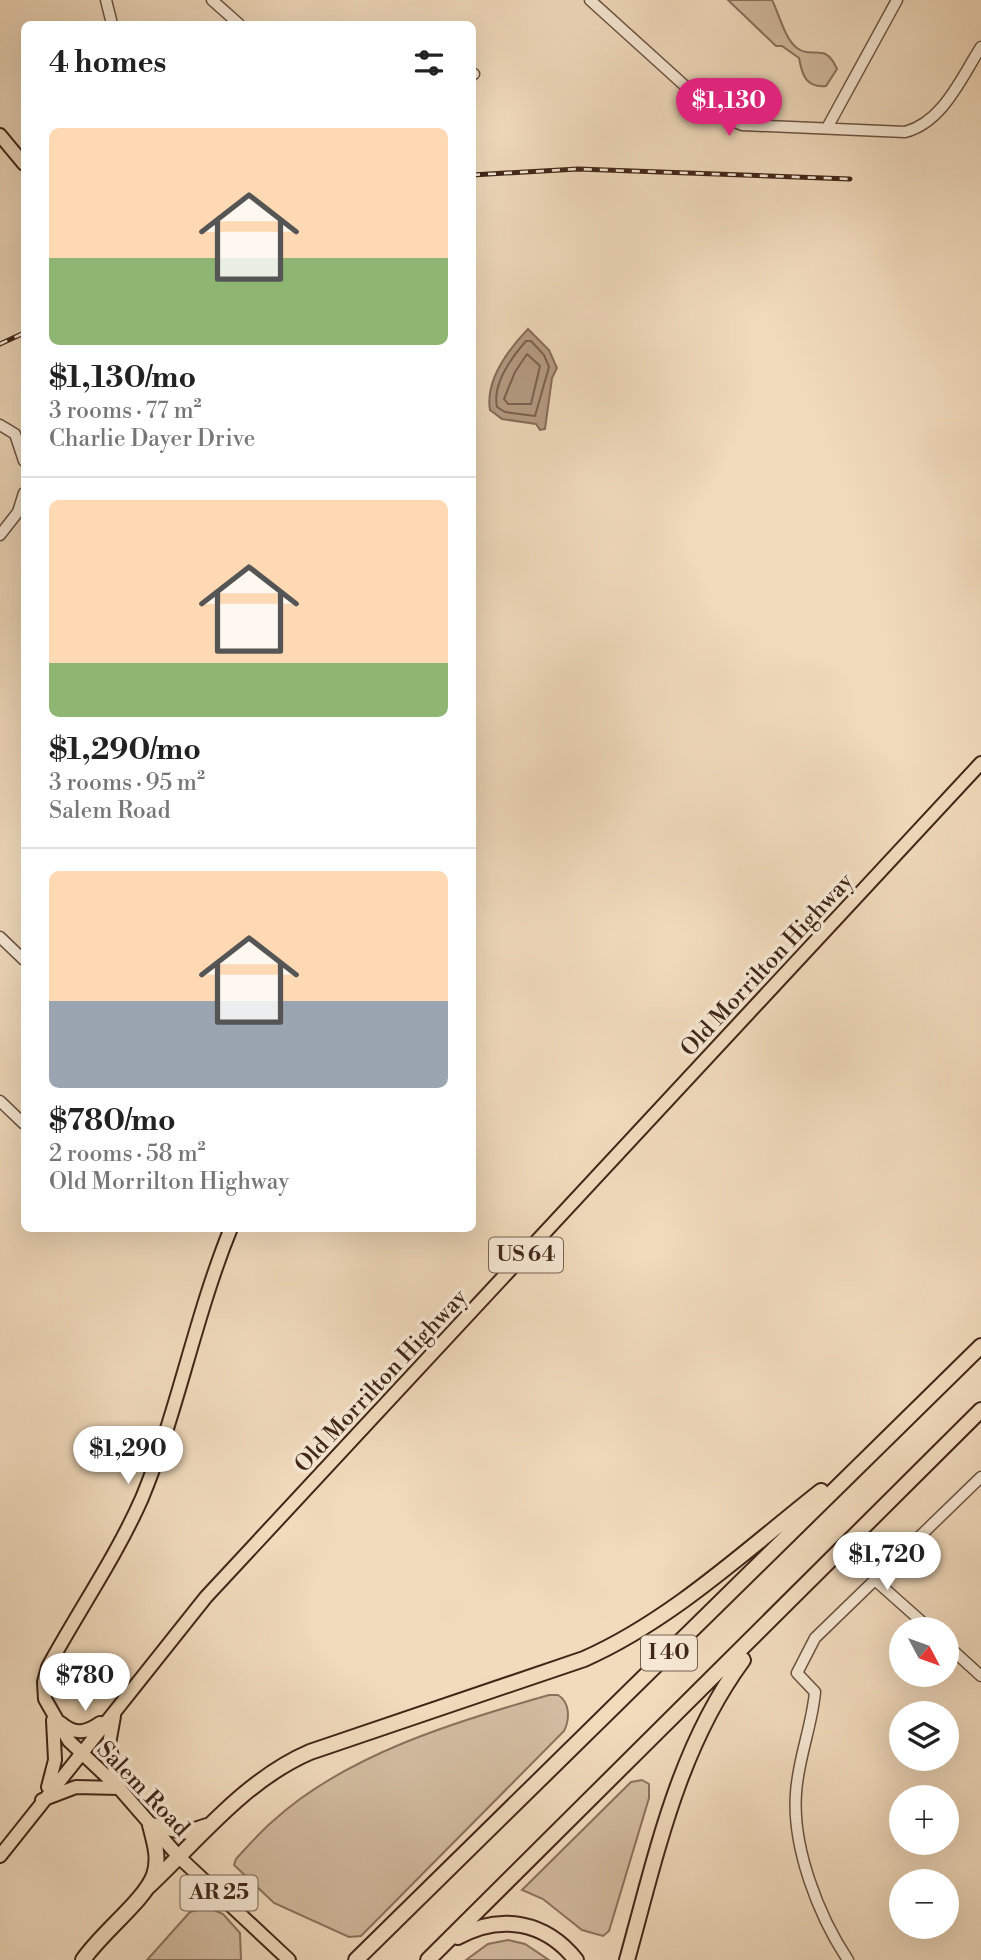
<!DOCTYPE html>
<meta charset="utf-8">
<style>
body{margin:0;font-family:"Libre Bodoni",serif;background:#f2f2f2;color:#222;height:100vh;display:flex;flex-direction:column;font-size:26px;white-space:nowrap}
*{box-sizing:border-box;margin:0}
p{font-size:23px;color:#767676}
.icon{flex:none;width:38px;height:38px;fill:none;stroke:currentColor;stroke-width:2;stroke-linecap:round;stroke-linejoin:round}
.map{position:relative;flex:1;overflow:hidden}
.side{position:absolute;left:21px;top:21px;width:455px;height:1211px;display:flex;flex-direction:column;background:#fff;border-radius:10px;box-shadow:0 7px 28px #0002}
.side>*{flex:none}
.needle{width:46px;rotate:131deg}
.buttons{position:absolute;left:889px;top:1617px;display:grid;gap:14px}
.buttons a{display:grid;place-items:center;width:70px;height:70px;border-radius:50%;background:#fff;box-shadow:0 7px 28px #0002;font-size:35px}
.price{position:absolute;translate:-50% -60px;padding:0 16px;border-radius:24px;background:#fff;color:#222;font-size:23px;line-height:46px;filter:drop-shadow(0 2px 4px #0008)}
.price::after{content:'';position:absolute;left:50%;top:42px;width:21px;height:16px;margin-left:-10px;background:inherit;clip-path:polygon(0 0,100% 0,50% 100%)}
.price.active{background:#db2777;color:#fff}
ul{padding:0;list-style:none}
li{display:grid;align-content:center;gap:14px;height:371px;padding:0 28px}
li+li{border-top:2px solid #e0e0e0}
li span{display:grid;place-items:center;height:217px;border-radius:10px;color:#555}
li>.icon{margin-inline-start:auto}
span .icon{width:126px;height:126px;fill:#fffc;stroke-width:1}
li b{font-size:30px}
h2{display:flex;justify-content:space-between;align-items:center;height:84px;padding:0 28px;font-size:30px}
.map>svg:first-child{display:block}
.green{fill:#d3bca1;stroke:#8a715c;stroke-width:2}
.water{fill:#b59d85;stroke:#866d59;stroke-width:2}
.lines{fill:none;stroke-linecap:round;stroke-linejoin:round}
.shore{stroke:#7a624e;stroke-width:2}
.minor-casing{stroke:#6c5341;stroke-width:13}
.major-casing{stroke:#402618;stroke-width:16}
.highway-casing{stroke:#402618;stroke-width:18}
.minor{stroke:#f6e8d4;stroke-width:10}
.major{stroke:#f1dbbd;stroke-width:12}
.highway{stroke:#f1dbbd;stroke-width:14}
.rail-casing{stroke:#402618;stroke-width:5}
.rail{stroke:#f6e8d4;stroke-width:2.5;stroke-dasharray:8;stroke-linecap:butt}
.labels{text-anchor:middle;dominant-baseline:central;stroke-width:7;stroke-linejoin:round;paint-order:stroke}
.shield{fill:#f6e8d4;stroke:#776050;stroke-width:2}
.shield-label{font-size:21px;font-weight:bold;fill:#402618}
.street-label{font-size:23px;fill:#402618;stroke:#f6e8d4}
</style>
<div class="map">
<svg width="981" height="1960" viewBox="0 0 981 1960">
<rect width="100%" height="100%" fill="#f1dbbd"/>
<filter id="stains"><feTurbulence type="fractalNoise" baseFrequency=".00286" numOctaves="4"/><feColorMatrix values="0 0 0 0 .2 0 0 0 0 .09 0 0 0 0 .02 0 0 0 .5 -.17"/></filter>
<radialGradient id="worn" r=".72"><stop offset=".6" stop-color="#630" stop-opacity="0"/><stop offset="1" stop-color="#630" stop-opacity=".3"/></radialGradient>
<path class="green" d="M 728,0 L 772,0 C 779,13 784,38 797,48 C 813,60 825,41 837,69 L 826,86 C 806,88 802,75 799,58 L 782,46 L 776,46 Z
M 549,1695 L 558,1695 C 570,1702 570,1719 564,1731 L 361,1936 L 349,1937 L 274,1903 L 234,1865 L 236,1859 C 248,1846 260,1832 273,1821 C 345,1755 457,1721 549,1695 Z
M 642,1780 L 649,1784 L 649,1798 L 609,1931 L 603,1936 L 582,1930 L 543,1899 L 522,1890 L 631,1782 Z
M 207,1907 L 223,1914 L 240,1933 L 241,1960 L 147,1960 L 190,1912 Z
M 508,1940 L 525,1944 L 549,1960 L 466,1960 L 488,1944 Z"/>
<path class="water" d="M 528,329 L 549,350 L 557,368 L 552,378 L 545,429 L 540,430 L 536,424 L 502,419 L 490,410 C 485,380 508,350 528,329 Z"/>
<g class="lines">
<path class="shore" d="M 526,341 L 531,341 L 544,355 L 549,367 L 535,416 L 505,412 L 497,407 C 492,384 512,357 526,341 Z
M 527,354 L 540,366 L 531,404 L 508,404 L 504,399 L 515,372 Z"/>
<g class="minor-casing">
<path id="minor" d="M 106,0 L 112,24
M 212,0 L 239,24
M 590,0 L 716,114 L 742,125 L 905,132 C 943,122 961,78 981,47
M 472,74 L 474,74
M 827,128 L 897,0
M 0,425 L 15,434 L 24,461
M 0,535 L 18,512 L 24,493
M 0,937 L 24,960
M 0,1101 L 24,1124
M 876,1581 L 930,1629
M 947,1645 L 981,1676
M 848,1960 C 818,1915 792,1847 796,1793 C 798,1759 812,1726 815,1692 L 797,1673 L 815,1638 L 981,1477"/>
</g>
<g class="major-casing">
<path id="major" d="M 0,135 L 24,164
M 231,1228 C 195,1316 178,1411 142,1498 C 116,1557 79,1610 48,1667 L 44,1682 L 45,1699 L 69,1741 L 119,1788 L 179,1857 L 289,1960
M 61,1723 C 75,1735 86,1733 100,1723
M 48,1787 L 55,1760 L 53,1720
M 42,1800 L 76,1787 L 119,1788 L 109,1744 L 114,1716
M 0,1856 L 206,1597 L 981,763"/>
</g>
<g class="highway-casing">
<path id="highway" d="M 148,1887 C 199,1839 245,1780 310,1752 L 584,1659 C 672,1620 746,1550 821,1491
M 458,1937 C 501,1913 546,1922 576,1960
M 83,1960 C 101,1933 145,1900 154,1875 C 160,1858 154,1841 150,1825 L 189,1832 L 207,1826
M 356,1960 L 981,1346
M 428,1960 L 981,1410
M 627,1960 C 656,1856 678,1748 743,1660"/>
</g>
<use href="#minor" class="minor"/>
<use href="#major" class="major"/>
<use href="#highway" class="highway"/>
<g class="rail-casing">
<path id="rail" d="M 472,175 L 578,169 L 850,179
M 0,344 L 24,333"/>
</g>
<use href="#rail" class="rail"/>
</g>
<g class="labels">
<g class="shield">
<rect x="489" y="1237.5" width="74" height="35" rx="5"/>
<rect x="641" y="1635.5" width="56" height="35" rx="5"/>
<rect x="180.5" y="1875.5" width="77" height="35" rx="5"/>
</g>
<g class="shield-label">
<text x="526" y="1255">US 64</text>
<text x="669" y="1653">I 40</text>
<text x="219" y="1893">AR 25</text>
</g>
<g class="street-label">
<text transform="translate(767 965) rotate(-47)">Old Morrilton Highway</text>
<text transform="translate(381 1381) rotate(-47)">Old Morrilton Highway</text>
<text transform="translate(143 1789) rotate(46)">Salem Road</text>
</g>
</g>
<rect width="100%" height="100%" filter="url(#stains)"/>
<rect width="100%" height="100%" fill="url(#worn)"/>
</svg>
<div class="buttons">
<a><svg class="needle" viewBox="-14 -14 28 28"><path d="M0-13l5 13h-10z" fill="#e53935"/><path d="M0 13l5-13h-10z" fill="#767676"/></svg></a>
<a><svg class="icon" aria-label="layers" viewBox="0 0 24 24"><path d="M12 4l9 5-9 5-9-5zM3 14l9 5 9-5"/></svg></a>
<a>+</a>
<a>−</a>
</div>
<b class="price active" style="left:729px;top:138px">$1,130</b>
<b class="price" style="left:128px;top:1486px">$1,290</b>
<b class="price" style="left:887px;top:1592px">$1,720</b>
<b class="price" style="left:85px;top:1713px">$780</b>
<section class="side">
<h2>4 homes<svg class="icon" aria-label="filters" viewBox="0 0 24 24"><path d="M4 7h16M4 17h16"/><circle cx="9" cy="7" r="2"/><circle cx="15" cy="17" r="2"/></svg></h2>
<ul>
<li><span style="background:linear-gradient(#ffd9b3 60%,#8fb573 0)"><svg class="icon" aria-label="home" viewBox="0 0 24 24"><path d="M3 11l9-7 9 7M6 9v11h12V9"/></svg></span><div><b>$1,130/mo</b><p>3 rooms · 77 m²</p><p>Charlie Dayer Drive</p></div></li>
<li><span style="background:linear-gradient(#ffd9b3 75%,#8fb573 0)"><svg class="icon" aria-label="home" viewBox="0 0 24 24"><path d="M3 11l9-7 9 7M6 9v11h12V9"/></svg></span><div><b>$1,290/mo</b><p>3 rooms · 95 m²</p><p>Salem Road</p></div></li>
<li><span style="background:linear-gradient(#ffd9b3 60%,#9aa5b1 0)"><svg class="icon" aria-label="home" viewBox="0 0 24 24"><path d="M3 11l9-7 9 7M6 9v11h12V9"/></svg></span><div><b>$780/mo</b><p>2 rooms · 58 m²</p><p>Old Morrilton Highway</p></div></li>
</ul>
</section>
</div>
